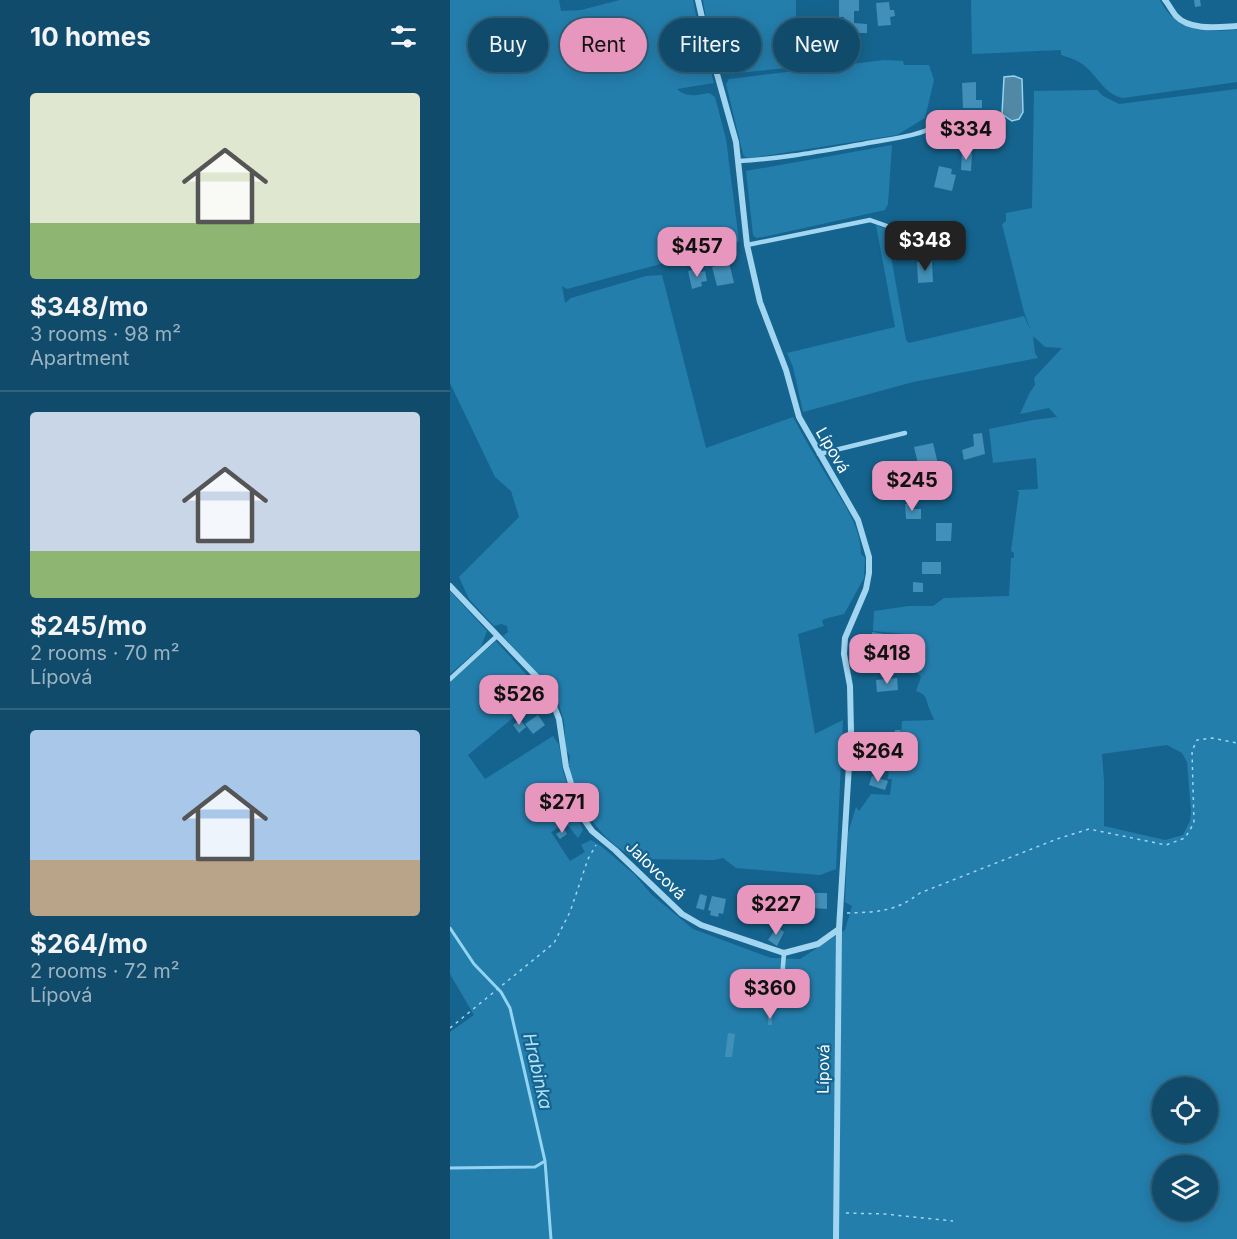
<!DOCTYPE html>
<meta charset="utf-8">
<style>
body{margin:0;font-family:Inter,sans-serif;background:#1e5573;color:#f1f3f6;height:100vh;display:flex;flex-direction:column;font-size:22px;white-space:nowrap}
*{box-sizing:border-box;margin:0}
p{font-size:20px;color:#9cb3c1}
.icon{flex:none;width:33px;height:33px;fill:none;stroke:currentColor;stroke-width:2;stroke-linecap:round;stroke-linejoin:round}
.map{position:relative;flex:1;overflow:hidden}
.drawer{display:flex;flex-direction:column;background:#104b6b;width:450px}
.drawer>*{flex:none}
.top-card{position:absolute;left:18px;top:18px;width:570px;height:54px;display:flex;gap:12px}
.controls{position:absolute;left:702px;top:1077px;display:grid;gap:12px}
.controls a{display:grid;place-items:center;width:66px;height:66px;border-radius:50%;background:#104b6b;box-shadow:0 3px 15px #0003,0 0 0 2px #30637e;font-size:30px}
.price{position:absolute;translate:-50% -51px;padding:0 14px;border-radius:12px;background:#e797bd;color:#111;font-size:20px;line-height:39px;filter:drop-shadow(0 2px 3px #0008)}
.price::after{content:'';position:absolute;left:50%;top:36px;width:18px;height:14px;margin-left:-9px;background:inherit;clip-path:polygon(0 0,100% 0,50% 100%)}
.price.selected{background:#222;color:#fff}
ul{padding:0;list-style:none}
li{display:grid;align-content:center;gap:12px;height:318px;padding:0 30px}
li+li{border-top:2px solid #30637e}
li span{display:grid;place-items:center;height:186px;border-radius:6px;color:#555}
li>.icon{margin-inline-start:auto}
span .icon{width:108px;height:108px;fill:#fffc;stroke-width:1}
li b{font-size:26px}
h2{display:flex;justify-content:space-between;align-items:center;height:72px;padding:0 30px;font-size:26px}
.chip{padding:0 21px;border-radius:27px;background:#104b6b;box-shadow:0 3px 15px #0003,0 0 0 2px #30637e;font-size:21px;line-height:54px}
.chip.selected{background:#e797bd;color:#111}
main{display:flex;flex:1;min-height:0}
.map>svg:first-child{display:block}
.green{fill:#247eac;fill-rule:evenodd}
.water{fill:#5088a6;stroke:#93d4f3;stroke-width:1.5}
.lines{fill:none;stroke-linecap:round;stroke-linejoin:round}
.stream{stroke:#93d4f3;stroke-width:3}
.building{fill:#4290b9}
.path{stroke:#a1d5f0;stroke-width:1.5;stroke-dasharray:3 4.5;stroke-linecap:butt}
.lane{stroke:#a1d5f0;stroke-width:4.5}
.street{stroke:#a1d5f0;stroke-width:6}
.labels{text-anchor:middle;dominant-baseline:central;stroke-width:4.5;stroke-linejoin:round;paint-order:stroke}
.street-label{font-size:16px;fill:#fff;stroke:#15648f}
.water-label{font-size:18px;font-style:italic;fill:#b1e0f8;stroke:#15648f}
</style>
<main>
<section class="drawer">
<h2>10 homes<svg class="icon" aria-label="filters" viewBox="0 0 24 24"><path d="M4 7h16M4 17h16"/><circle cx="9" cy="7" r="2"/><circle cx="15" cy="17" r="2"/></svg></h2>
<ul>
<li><span style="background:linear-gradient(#dfe7d0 70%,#8fb573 0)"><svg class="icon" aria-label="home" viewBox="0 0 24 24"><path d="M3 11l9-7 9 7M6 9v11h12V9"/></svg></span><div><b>$348/mo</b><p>3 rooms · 98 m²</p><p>Apartment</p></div></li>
<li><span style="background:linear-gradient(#c9d6e8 75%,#8fb573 0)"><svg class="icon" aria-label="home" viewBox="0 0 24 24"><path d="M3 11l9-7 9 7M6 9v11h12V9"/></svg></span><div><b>$245/mo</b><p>2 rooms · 70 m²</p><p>Lípová</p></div></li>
<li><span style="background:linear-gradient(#a9c7e8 70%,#b9a48a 0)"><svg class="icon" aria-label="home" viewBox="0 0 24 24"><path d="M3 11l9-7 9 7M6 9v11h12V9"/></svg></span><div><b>$264/mo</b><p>2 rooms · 72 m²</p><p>Lípová</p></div></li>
</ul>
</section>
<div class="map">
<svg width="787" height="1239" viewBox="0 0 787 1239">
<rect width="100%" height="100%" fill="#15648f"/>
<path class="green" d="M 0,0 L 109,0 L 111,11 L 131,10 L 170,0 L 243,0 L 248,26 L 264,83 L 227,89 C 236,98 247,95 259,93 L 265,97 L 276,139 L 289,241 L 285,244 L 117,289 L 112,286 L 115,303 L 121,298 L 196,276 L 212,275 L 256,448 L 343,417 C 354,438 366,458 378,478 C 392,501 411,526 411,554 L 415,558 L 414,578 L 394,614 L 374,619 L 372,621 L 374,626 L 348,634 L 365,734 L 393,720 L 386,869 L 370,875 L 286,868 L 273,858 L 264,860 L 188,859 C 155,847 113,792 120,756 L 116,750 L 114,721 L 105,693 L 53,636 L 58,632 L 57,626 L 51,624 L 44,626 L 19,599 L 9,577 L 69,517 L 61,491 L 45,477 L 0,383 Z
M 253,0 L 346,0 L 346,67 L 289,73 L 270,71 L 257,25 Z
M 521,0 L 710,0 C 727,33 753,32 787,30 L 787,82 L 673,98 C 656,95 649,79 637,68 C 630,61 621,58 611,55 L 611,50 L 522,54 Z
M 434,60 L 453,61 L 454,65 L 479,65 L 484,80 L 475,118 L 447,135 L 301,158 L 295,157 L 293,154 L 276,84 L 279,79 Z
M 787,89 L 787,1239 L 0,1239 L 0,1032 L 24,1015 L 0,974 L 0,682 L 46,641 L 93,693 L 18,755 L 35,779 L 103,736 L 109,745 L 113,771 L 123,805 L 133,830 L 128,838 L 116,823 L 101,832 L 120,861 L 135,852 L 131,845 L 141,840 L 151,846 L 185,875 L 202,895 L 243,929 L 321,958 L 350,959 L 395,930 L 402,906 L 395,902 L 398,833 L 406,807 L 409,811 L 421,794 L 440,795 L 442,779 L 438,779 L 441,749 L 450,749 L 452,721 L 484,720 C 483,716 481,714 480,710 C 475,700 479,695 466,691 L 471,677 L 462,666 L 458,639 L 454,634 L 423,631 L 424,611 L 459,606 L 483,606 L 494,598 L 559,596 L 561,558 L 564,558 L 564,553 L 561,551 L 569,492 L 567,490 L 588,489 L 586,458 L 543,463 L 539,429 L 583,420 L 607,417 L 599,408 L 570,414 L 579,394 L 585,385 L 584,378 L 612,348 L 595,347 L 583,336 L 585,353 L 588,358 L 463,382 L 353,412 L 343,367 L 337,353 L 445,327 L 426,225 L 436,229 L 456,340 L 459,343 L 574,316 L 581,331 L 574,312 L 552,224 L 556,221 L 556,213 L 582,208 L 584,91 L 647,90 L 653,96 L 669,104 ZM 717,745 L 732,753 L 737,762 L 741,811 L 740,821 L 733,835 L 715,840 L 654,826 L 654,781 L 652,754 ZM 712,1088 L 758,1088 L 758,1132 L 712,1132 ZM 712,1166 L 758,1166 L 758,1210 L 712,1210 Z
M 442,145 L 438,204 L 435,210 L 318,236 L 306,238 L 303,235 L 296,171 Z
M 0,591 L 37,631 L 31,647 L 0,674 Z"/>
<path class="water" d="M 564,76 L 572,79 L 573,112 L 569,119 L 562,121 L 552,114 L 554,77 Z"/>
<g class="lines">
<path class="stream" d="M 0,928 L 24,964 L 51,992 L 60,1008 L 95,1161 L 101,1239
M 0,1168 L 85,1167 L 95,1161"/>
</g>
<path class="building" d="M 389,0 L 409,0 L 409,11 L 404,11 L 404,23 L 417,24 L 417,33 L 394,33 L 394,17 L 389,17 Z
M 744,0 L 750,0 L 751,6 L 745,7 Z
M 439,2 L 440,10 L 444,10 L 445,16 L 440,17 L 441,25 L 428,26 L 426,3 Z
M 526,82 L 526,100 L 532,100 L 532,108 L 513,108 L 512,83 Z
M 500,128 L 521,129 L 521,139 L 499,139 Z
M 512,152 L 522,153 L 521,171 L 511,170 Z
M 489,166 L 502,169 L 501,174 L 506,175 L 502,191 L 484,187 Z
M 469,233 L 470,245 L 452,248 L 451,236 Z
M 482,261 L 483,282 L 468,283 L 467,262 Z
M 279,262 L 284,283 L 267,286 L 262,267 Z
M 245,269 L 246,273 L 255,271 L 257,281 L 251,282 L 252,286 L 242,289 L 238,271 Z
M 532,433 L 535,454 L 514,460 L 512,450 L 524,446 L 523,434 Z
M 483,443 L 488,464 L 469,468 L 464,447 Z
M 455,504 L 464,504 L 464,509 L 471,509 L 471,519 L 456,519 Z
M 486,523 L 502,523 L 501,541 L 486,541 Z
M 472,562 L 491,562 L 491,574 L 472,574 Z
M 463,582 L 473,583 L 473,592 L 463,592 Z
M 422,632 L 435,634 L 433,643 L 440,647 L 439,656 L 420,653 L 420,649 L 416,649 L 418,636 L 422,636 Z
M 447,678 L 448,690 L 427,692 L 426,680 Z
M 88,715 L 95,725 L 83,734 L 75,724 Z
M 70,720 L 76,727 L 69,733 L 63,725 Z
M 445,730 L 451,730 L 448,740 L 444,740 Z
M 409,745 L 420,745 L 420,764 L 408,764 Z
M 422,776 L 438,781 L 435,790 L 419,785 Z
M 114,829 L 117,834 L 110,839 L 106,834 Z
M 363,893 L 377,893 L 377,909 L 363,908 Z
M 250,894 L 257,896 L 254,910 L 246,908 Z
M 262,896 L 276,899 L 273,914 L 269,913 L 268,917 L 260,915 L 261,911 L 258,910 Z
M 327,927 L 334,932 L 327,946 L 318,940 Z
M 318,1016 L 322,1016 L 322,1025 L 318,1025 Z
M 278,1033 L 285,1034 L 282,1057 L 275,1057 Z"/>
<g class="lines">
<path class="path" d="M 397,913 C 428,912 445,912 470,893 L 607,839 L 639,829 L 716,845 L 735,838 L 744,823 L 742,751 L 747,740 L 762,738 L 787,743
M 0,1028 L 104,943 L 120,912 L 138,859 L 146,845
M 396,1213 L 435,1214 L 503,1221"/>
<path class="lane" d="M 289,161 C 330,159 372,151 413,144 C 438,139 468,137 490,124
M 297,245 L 420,220 L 437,226
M 369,454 L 455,433
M 0,679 L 47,636
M 331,991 L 334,953"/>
<path class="street" d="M 248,0 L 255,31 L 286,142 L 297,245 L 310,302 L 336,370 L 349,417 L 408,520 L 419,557 L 419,573 L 416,589 L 395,638 L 394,654 L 400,686 L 401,732 L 389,929 L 386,1239
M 715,0 C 719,5 722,11 726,16 C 740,31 769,27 787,26
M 0,586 L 88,678 L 100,696 L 109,719 L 116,767 L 126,800 L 133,818 L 142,831 L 165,850 L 232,914 L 251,925 L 334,953 L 368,944 L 389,929"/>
</g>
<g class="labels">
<g class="street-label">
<text transform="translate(383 450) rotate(60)">Lípová</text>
<text transform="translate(206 870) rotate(44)">Jalovcová</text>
<text transform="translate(373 1069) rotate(-89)">Lípová</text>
</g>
<g class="water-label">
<text transform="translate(88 1071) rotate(77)">Hrabinka</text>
</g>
</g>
</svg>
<div class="controls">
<a><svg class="icon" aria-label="locate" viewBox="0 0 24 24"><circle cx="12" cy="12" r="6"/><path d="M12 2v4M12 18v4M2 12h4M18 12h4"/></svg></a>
<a><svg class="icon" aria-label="layers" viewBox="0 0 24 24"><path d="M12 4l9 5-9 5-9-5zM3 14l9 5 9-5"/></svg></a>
</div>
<b class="price" style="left:516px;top:161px">$334</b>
<b class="price selected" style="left:475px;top:272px">$348</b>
<b class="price" style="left:247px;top:278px">$457</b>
<b class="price" style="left:462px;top:512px">$245</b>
<b class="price" style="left:437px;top:685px">$418</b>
<b class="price" style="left:69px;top:726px">$526</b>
<b class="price" style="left:428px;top:783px">$264</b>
<b class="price" style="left:112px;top:834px">$271</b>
<b class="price" style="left:326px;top:936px">$227</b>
<b class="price" style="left:320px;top:1020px">$360</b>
<div class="top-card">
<a class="chip">Buy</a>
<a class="chip selected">Rent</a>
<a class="chip">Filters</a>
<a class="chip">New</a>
</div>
</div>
</main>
